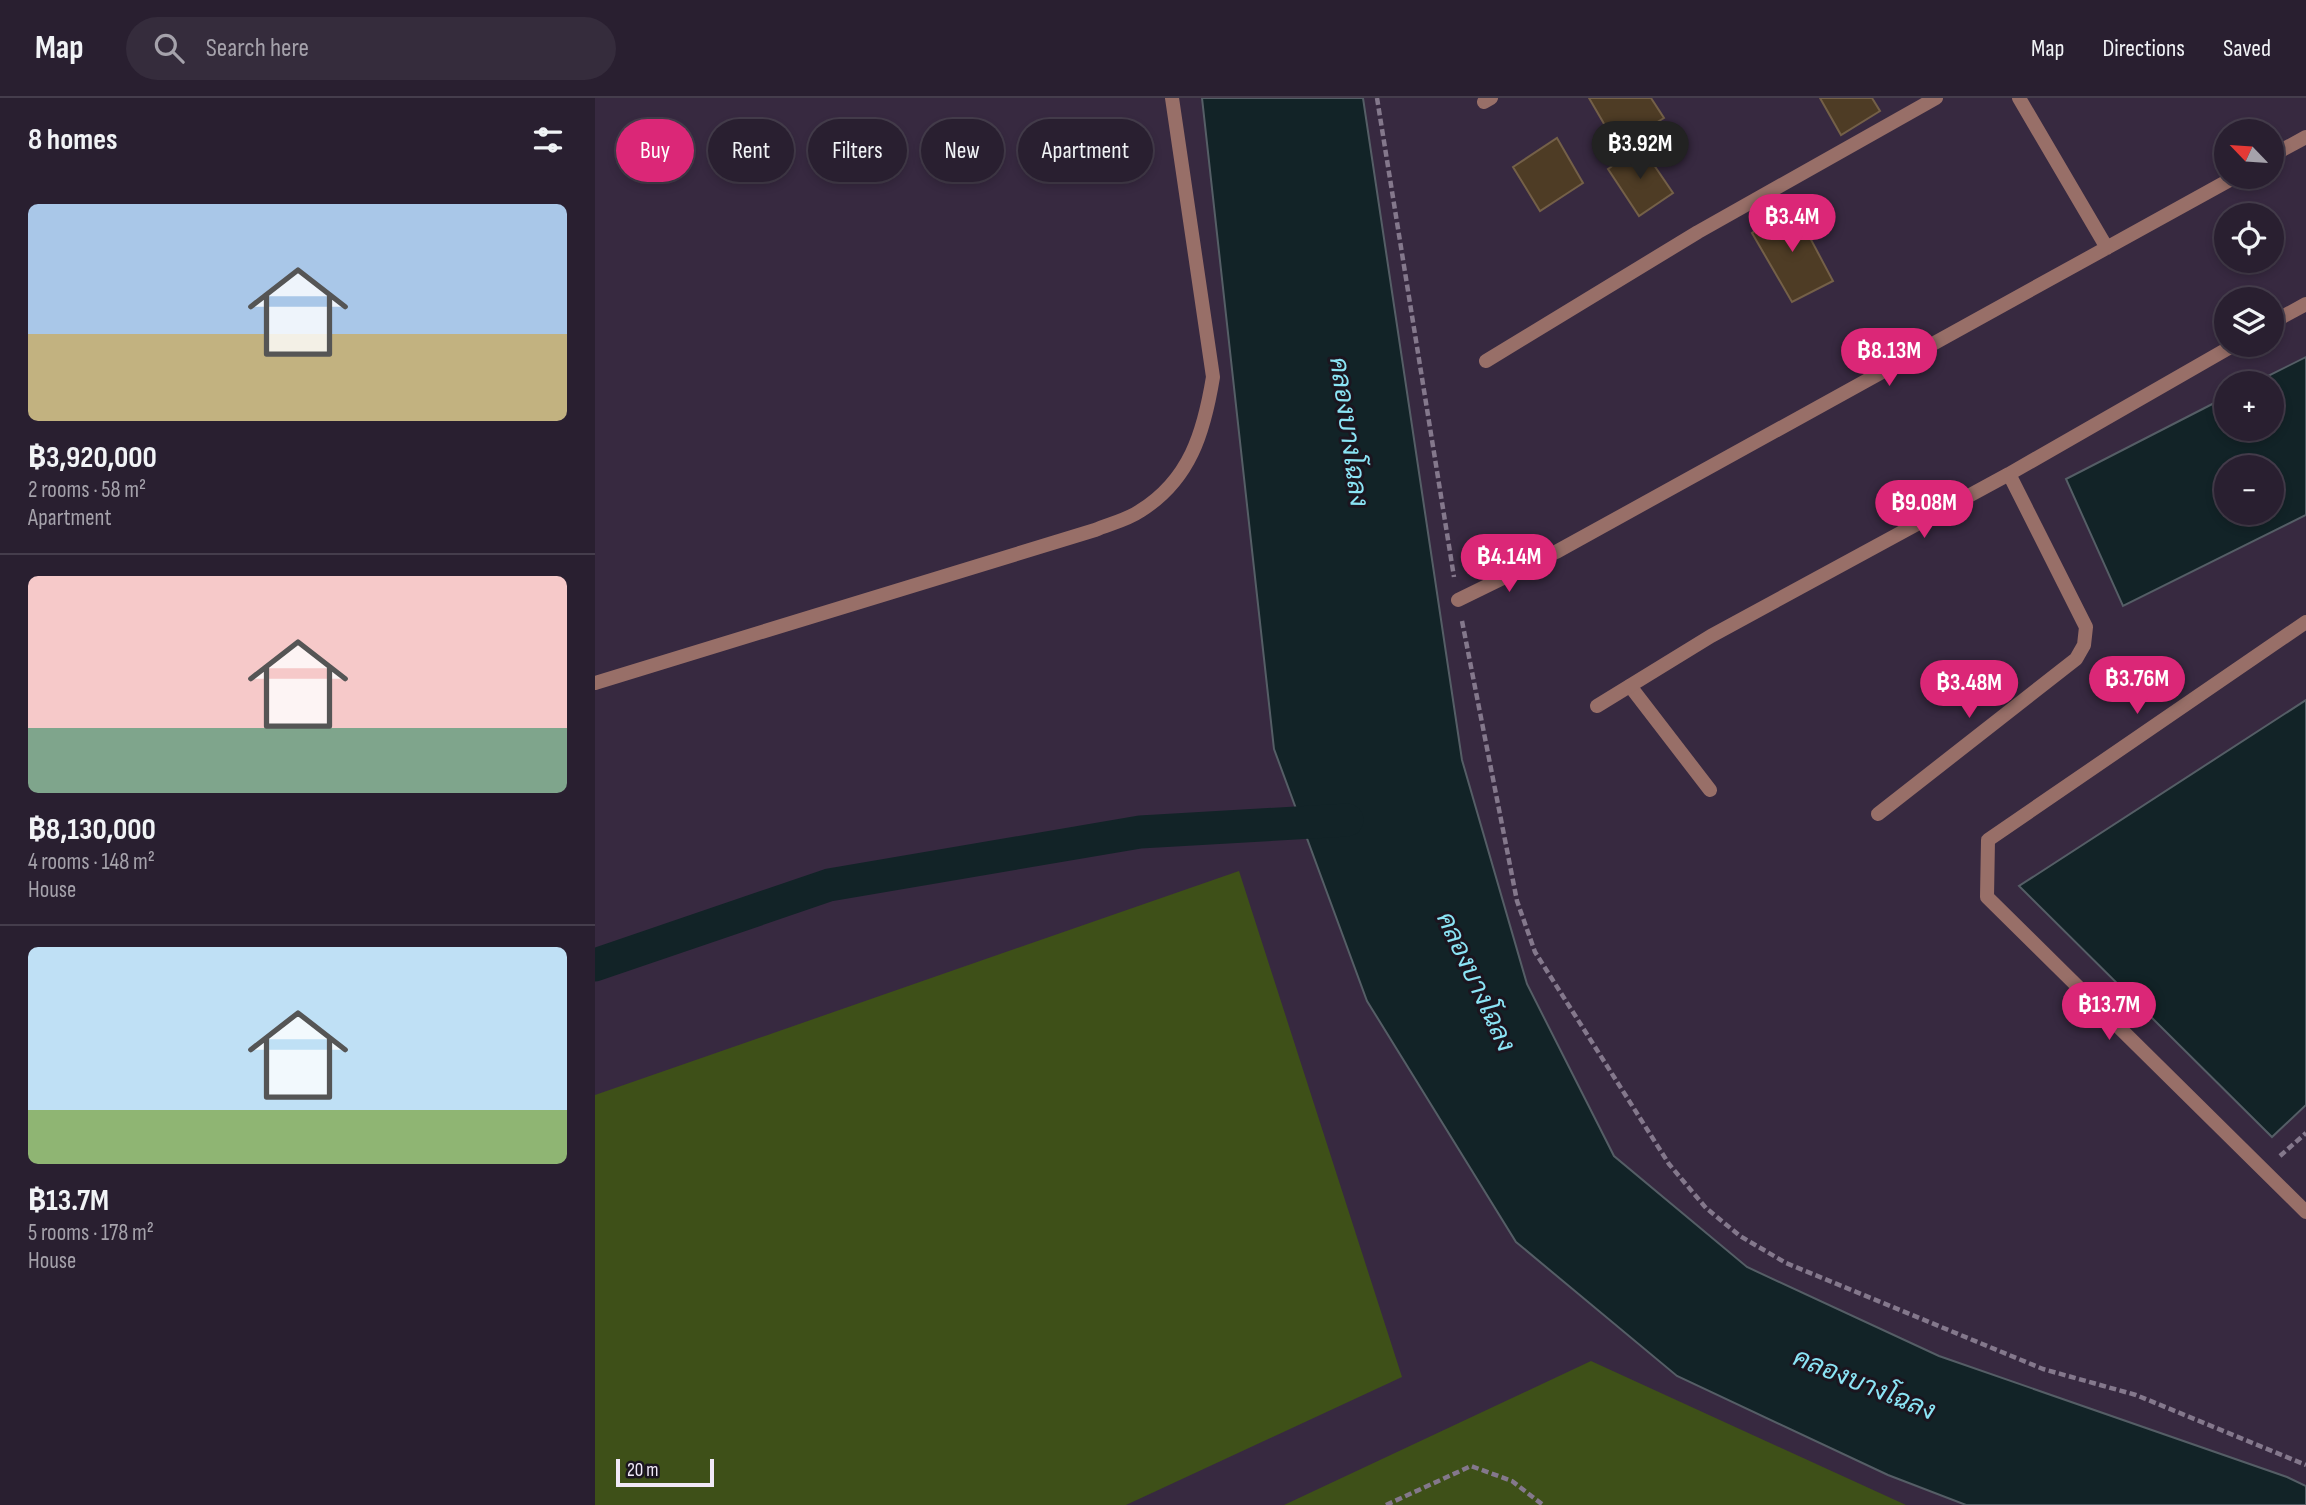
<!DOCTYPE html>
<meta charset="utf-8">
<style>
body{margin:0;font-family:"Sofia Sans Condensed",Sarabun,sans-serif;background:#352c3c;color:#f1f3f6;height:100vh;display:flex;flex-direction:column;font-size:26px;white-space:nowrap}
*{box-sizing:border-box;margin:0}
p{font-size:23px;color:#a5a2ab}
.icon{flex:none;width:38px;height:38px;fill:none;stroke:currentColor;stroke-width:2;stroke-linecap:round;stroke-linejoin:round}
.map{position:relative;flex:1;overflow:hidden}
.drawer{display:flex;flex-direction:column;background:#291f30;width:595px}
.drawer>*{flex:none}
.hud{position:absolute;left:21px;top:21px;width:665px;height:63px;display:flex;gap:14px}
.needle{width:46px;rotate:295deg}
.fabs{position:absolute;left:1619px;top:21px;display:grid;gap:14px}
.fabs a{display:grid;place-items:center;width:70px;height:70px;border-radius:50%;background:#291f30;box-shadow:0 4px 10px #0003,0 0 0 2px #453d4c;font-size:35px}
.scale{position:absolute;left:21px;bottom:18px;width:98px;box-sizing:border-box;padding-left:7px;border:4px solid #f1e9f8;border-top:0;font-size:19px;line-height:24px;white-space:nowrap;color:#f1e9f8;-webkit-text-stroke:5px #1b151f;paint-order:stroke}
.price{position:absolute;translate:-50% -60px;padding:0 16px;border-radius:24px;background:#db2777;color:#fff;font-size:23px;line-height:46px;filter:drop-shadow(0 2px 4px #0008)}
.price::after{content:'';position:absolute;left:50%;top:42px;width:21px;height:16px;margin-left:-10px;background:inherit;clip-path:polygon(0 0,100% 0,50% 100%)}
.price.selected{background:#222;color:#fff}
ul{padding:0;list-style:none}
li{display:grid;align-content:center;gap:14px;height:371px;padding:0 28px}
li+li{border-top:2px solid #453d4c}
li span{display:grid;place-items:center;height:217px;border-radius:10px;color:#555}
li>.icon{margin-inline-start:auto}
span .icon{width:126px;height:126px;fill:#fffc;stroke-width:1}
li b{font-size:30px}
h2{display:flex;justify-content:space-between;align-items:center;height:84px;padding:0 28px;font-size:30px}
.pill{padding:0 24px;border-radius:32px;background:#291f30;box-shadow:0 4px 10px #0003,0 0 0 2px #453d4c;font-size:24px;line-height:63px}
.pill.selected{background:#db2777;color:#fff}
header{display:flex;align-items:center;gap:42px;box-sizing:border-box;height:98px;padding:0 35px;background:#291f30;border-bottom:2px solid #453d4c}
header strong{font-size:33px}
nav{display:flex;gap:38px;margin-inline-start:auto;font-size:24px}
.search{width:490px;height:63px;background:#352c3c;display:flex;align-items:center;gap:18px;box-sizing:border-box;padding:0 24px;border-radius:38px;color:#a5a2ab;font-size:26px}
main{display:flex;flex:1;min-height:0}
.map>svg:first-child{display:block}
.green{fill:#3e5018}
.water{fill:#122327;stroke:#555e66;stroke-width:2;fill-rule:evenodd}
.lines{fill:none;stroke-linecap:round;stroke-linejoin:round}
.canal{stroke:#122327;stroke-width:33}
.building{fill:#4e3c25;stroke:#746048;stroke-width:2}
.path{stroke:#84788c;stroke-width:4.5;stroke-dasharray:7 3.5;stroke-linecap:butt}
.lane{stroke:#986f68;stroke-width:14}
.street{stroke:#986f68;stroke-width:14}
.labels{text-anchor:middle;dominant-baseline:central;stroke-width:6;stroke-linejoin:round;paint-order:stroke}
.water-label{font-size:26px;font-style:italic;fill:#8be4f5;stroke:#1b151f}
</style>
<header>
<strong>Map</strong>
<div class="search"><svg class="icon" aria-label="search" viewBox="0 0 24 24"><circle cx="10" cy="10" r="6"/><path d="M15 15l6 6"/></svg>Search here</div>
<nav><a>Map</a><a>Directions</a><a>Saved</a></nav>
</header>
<main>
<section class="drawer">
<h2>8 homes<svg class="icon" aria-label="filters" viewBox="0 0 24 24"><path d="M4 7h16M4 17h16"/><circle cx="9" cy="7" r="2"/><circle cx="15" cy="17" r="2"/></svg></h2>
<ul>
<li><span style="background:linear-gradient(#a9c7e8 60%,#c2b280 0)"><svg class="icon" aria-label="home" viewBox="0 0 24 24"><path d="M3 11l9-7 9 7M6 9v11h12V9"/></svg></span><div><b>฿3,920,000</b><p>2 rooms · 58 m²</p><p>Apartment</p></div></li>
<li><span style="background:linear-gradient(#f6c9c9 70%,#7fa58c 0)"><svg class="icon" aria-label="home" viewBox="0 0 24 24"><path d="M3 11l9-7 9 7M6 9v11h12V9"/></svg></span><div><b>฿8,130,000</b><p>4 rooms · 148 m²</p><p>House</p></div></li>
<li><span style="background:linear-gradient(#bfe0f5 75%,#8fb573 0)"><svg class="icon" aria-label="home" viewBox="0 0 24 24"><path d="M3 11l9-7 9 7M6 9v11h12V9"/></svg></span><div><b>฿13.7M</b><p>5 rooms · 178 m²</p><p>House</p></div></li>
</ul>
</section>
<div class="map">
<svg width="1711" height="1407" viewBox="0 0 1711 1407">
<rect width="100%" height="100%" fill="#372940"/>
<path class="green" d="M 644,773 L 807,1279 L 531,1407 L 0,1407 L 0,997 Z
M 996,1263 L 1311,1407 L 689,1407 Z"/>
<path class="water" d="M 607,0 L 768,0 L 867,662 L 932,886 L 1019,1058 L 1152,1169 L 1344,1258 L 1692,1379 L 1711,1388 L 1711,1407 L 1371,1407 L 1293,1377 L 1082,1278 L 921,1144 L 772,903 L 679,651 Z
M 1711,259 L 1711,417 L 1528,508 L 1471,381 L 1631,299 L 1631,331 L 1676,331 L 1676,285 L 1659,285 ZM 1631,369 L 1676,369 L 1676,415 L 1631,415 Z
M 1711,602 L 1711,1007 L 1677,1039 L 1424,788 Z"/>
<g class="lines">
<path class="canal" d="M 0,867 L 234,787 L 545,734 L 752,722"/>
</g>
<path class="building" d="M 994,0 L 1056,0 L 1069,20 L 1022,48 Z
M 1225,0 L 1277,0 L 1285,13 L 1246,37 Z
M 962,40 L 988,85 L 945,113 L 918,69 Z
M 1046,48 L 1078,95 L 1044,118 L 1013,71 Z
M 1197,106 L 1238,183 L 1197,204 L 1157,135 Z"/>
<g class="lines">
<path class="path" d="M 782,0 L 859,479
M 867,523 L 922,803 L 940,854 L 1074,1066 L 1111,1110 L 1145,1138 L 1191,1165 L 1448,1271 L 1541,1297 L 1711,1367
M 1685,1058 L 1711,1035
M 791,1407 L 876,1368 L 917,1383 L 948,1407"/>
<path class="lane" d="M 0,585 L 500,432 C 514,426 532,422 545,413 C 595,382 609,334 618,279 L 577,0
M 1035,588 L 1115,692"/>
<path class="street" d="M 1424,0 L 1512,150
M 889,4 L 896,0
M 1676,58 L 1711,39
M 1676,225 L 1711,206
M 891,263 L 1103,134 L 1341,0
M 863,502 L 961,454 L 1640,79
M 1711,524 L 1393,742 L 1392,799 L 1711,1114
M 1002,608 L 1116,538 L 1414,376 L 1639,247
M 1283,716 L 1481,561 L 1489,547 L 1491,529 L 1414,376"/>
</g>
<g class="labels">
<g class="water-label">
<text transform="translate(753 334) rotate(82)">คลองบางโฉลง</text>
<text transform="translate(880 884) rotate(65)">คลองบางโฉลง</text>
<text transform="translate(1269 1287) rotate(22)">คลองบางโฉลง</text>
</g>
</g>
</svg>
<div class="fabs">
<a><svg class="needle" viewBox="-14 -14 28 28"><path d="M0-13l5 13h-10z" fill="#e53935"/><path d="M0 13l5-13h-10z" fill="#a5a2ab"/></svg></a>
<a><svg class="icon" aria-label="locate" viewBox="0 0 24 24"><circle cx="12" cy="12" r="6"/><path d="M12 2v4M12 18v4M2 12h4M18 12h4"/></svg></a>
<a><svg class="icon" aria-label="layers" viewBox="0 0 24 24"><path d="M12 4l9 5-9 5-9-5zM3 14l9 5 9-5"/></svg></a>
<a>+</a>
<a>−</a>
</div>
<div class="scale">20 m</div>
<b class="price selected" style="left:1045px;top:83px">฿3.92M</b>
<b class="price" style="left:1197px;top:156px">฿3.4M</b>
<b class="price" style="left:1294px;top:290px">฿8.13M</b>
<b class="price" style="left:1329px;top:442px">฿9.08M</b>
<b class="price" style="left:914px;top:496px">฿4.14M</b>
<b class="price" style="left:1542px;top:618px">฿3.76M</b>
<b class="price" style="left:1374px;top:622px">฿3.48M</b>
<b class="price" style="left:1514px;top:944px">฿13.7M</b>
<div class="hud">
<a class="pill selected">Buy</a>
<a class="pill">Rent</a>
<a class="pill">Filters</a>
<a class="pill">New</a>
<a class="pill">Apartment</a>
</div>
</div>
</main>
